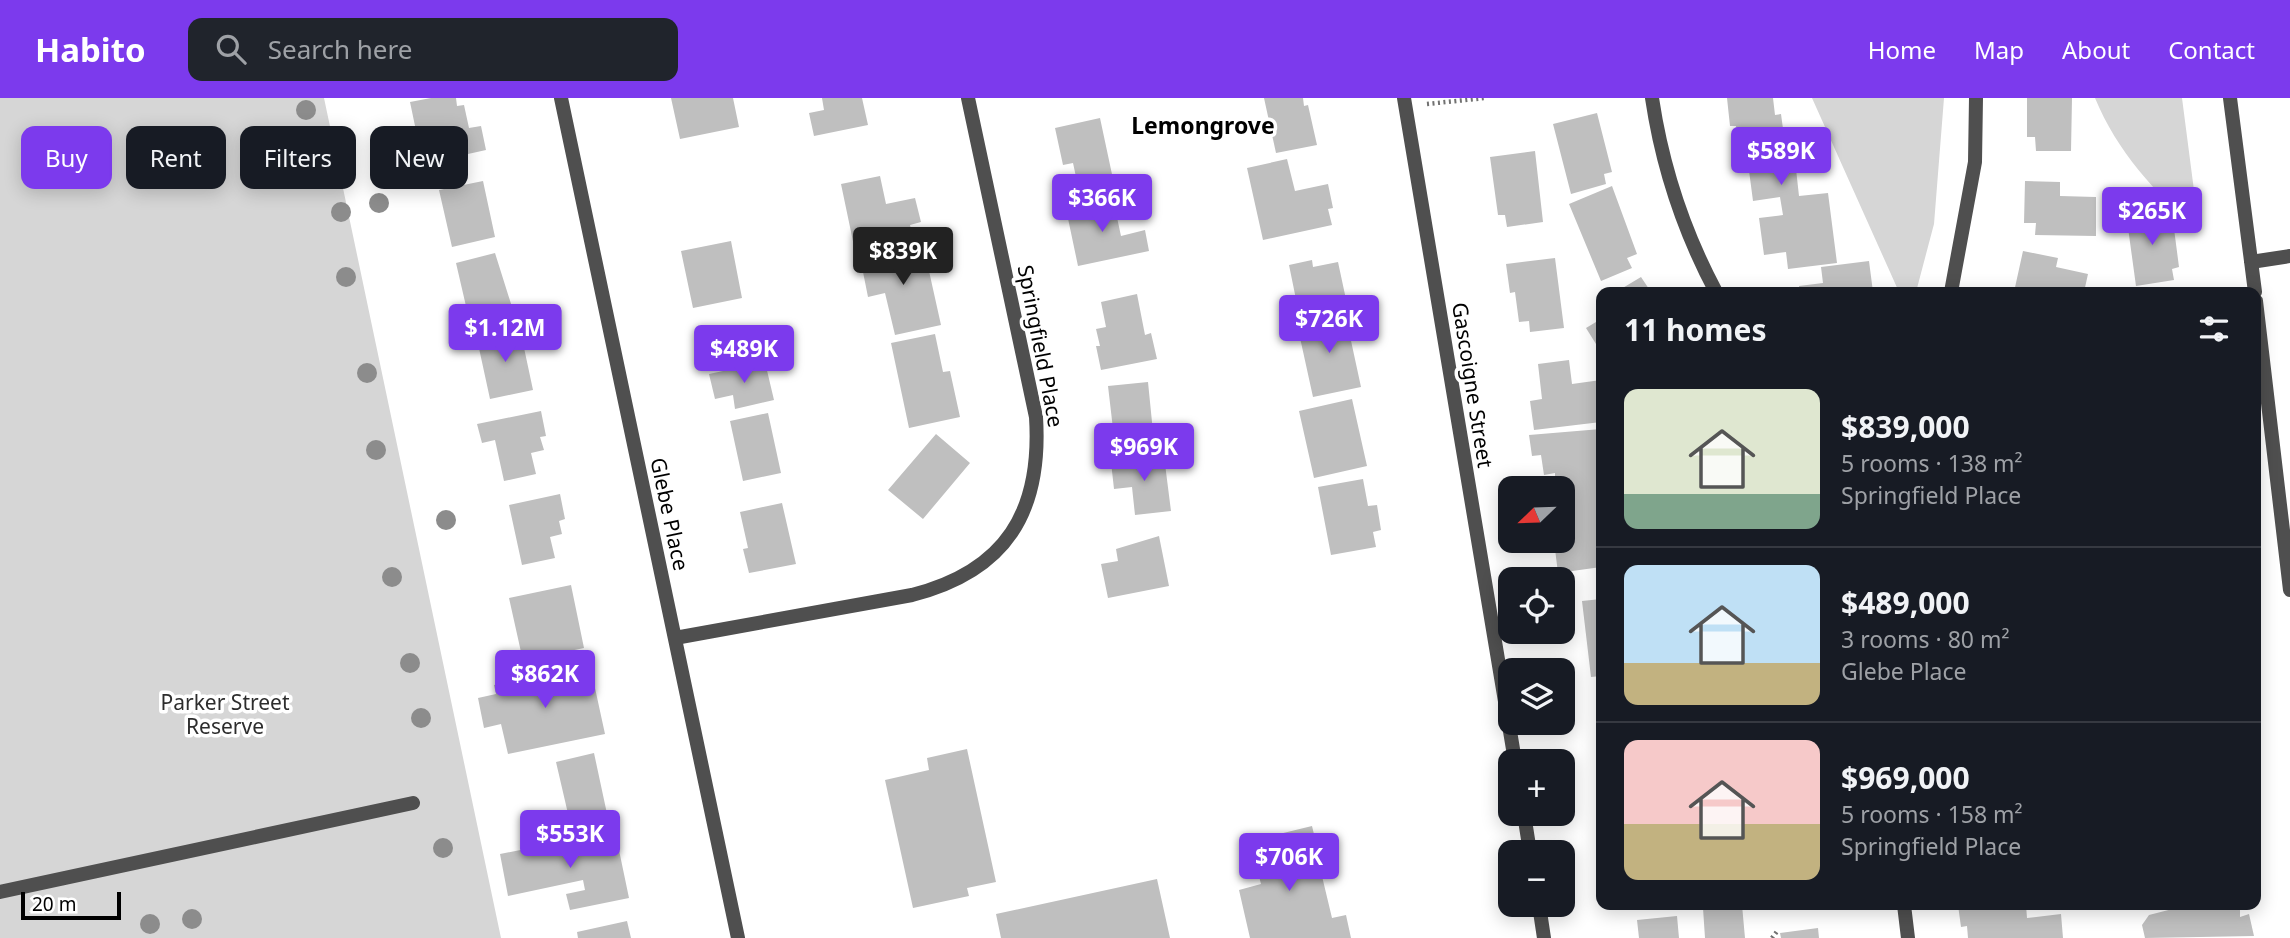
<!DOCTYPE html>
<meta charset="utf-8">
<style>
body{margin:0;font-family:"Noto Sans",sans-serif;background:#20242c;color:#f1f3f6;height:100vh;display:flex;flex-direction:column;font-size:26px;white-space:nowrap}
*{box-sizing:border-box;margin:0}
p{font-size:23px;color:#9ea1a6}
.icon{flex:none;width:38px;height:38px;fill:none;stroke:currentColor;stroke-width:2;stroke-linecap:round;stroke-linejoin:round}
.map{position:relative;flex:1;overflow:hidden}
.drawer{position:absolute;left:1596px;top:189px;width:665px;height:623px;display:flex;flex-direction:column;background:#171b24;border-radius:14px;box-shadow:0 4px 18px #0003}
.drawer>*{flex:none}
.top-card{position:absolute;left:21px;top:28px;width:665px;height:63px;display:flex;gap:14px}
.needle{width:46px;rotate:247deg}
.controls{position:absolute;left:1498px;top:378px;display:grid;gap:14px}
.controls a{display:grid;place-items:center;width:77px;height:77px;border-radius:14px;background:#171b24;box-shadow:0 4px 18px #0003;font-size:35px}
.scale{position:absolute;left:21px;bottom:18px;width:100px;box-sizing:border-box;padding-left:7px;border:4px solid #000;border-top:0;font-size:19px;line-height:24px;white-space:nowrap;color:#000;-webkit-text-stroke:5px #fff;paint-order:stroke}
.price{position:absolute;translate:-50% -60px;padding:0 16px;border-radius:7px;background:#7c3aed;color:#fff;font-size:23px;line-height:46px;filter:drop-shadow(0 2px 4px #0008)}
.price::after{content:'';position:absolute;left:50%;top:42px;width:21px;height:16px;margin-left:-10px;background:inherit;clip-path:polygon(0 0,100% 0,50% 100%)}
.price.on{background:#222;color:#fff}
ul{padding:0;list-style:none}
li{display:flex;align-items:center;gap:21px;height:175px;padding:0 28px}
li+li{border-top:2px solid #363941}
li span{display:grid;place-items:center;flex:none;width:196px;height:140px;border-radius:14px;color:#555}
li>.icon{margin-inline-start:auto}
span .icon{width:84px;height:84px;fill:#fffc;stroke-width:1}
li b{font-size:30px}
h2{display:flex;justify-content:space-between;align-items:center;height:84px;padding:0 28px;font-size:30px}
.pill{padding:0 24px;border-radius:14px;background:#171b24;box-shadow:0 4px 18px #0003;font-size:24px;line-height:63px}
.pill.on{background:#7c3aed;color:#fff}
header{display:flex;align-items:center;gap:42px;box-sizing:border-box;height:98px;padding:0 35px;background:#7c3aed;color:#fff}
header strong{font-size:33px}
nav{display:flex;gap:38px;margin-inline-start:auto;font-size:24px}
.search{width:490px;height:63px;background:#20242c;display:flex;align-items:center;gap:18px;box-sizing:border-box;padding:0 24px;border-radius:14px;color:#9ea1a6;font-size:26px}
.map>svg:first-child{display:block}
.green{fill:#d6d6d6}
.building{fill:#bfbfbf}
.lines{fill:none;stroke-linecap:round;stroke-linejoin:round}
.path{stroke:#717171;stroke-width:4.5;stroke-dasharray:2 3.5;stroke-linecap:butt}
.service{stroke:#4f4f4f;stroke-width:14}
.minor{stroke:#4f4f4f;stroke-width:14}
.tree{fill:#8c8c8c}
.labels{text-anchor:middle;dominant-baseline:central;stroke-width:7;stroke-linejoin:round;paint-order:stroke}
.street-label{font-size:21px;fill:#000;stroke:#fff}
.park-label{font-size:21px;fill:#2d2d2d;stroke:#fff}
.neighbourhood-label{font-size:23px;font-weight:bold;fill:#000;stroke:#fff}
</style>
<header>
<strong>Habito</strong>
<div class="search"><svg class="icon" aria-label="search" viewBox="0 0 24 24"><circle cx="10" cy="10" r="6"/><path d="M15 15l6 6"/></svg>Search here</div>
<nav><a>Home</a><a>Map</a><a>About</a><a>Contact</a></nav>
</header>
<div class="map">
<svg width="2290" height="840" viewBox="0 0 2290 840">
<rect width="100%" height="100%" fill="#fff"/>
<path class="green" d="M 0,0 L 324,0 L 501,840 L 0,840 Z
M 1812,0 L 1944,0 L 1934,126 L 1916,194 L 1899,194 Z
M 2095,0 L 2182,0 L 2199,131 C 2155,96 2117,53 2095,0 Z"/>
<path class="building" d="M 431,0 L 456,0 L 457,8 L 464,7 L 469,30 L 481,28 L 486,52 L 423,66 L 410,4 Z
M 671,0 L 733,0 L 739,29 L 680,41 Z
M 822,0 L 862,0 L 868,27 L 814,38 L 809,15 L 824,12 Z
M 1264,0 L 1303,0 L 1304,8 L 1308,7 L 1317,47 L 1276,55 Z
M 1727,0 L 1773,0 L 1775,17 L 1781,16 L 1786,53 L 1794,53 L 1799,98 L 1828,95 L 1837,165 L 1788,171 L 1786,154 L 1764,157 L 1759,120 L 1783,117 L 1780,99 L 1753,103 L 1748,65 L 1741,66 L 1736,28 L 1730,28 Z
M 2027,0 L 2072,0 L 2071,53 L 2036,53 L 2035,39 L 2027,39 Z
M 1597,15 L 1612,74 L 1604,76 L 1606,86 L 1571,96 L 1553,26 Z
M 1100,20 L 1113,81 L 1078,88 L 1073,65 L 1063,67 L 1055,30 Z
M 1535,53 L 1543,124 L 1507,129 L 1505,117 L 1498,117 L 1490,59 Z
M 1287,61 L 1295,93 L 1328,86 L 1333,110 L 1328,111 L 1332,127 L 1263,142 L 1247,70 Z
M 880,78 L 886,106 L 915,100 L 921,124 L 910,127 L 913,140 L 855,153 L 841,86 Z
M 483,83 L 495,139 L 452,149 L 439,92 Z
M 2025,83 L 2060,84 L 2060,98 L 2096,99 L 2096,138 L 2035,137 L 2036,125 L 2024,125 Z
M 1612,88 L 1637,156 L 1627,160 L 1632,170 L 1601,183 L 1569,106 Z
M 1113,101 L 1121,138 L 1145,132 L 1149,153 L 1078,168 L 1066,111 Z
M 2163,110 L 2166,124 L 2173,123 L 2179,169 L 2172,171 L 2174,182 L 2136,188 L 2126,115 Z
M 731,143 L 742,200 L 693,210 L 681,153 Z
M 923,146 L 941,227 L 895,237 L 885,195 L 868,199 L 860,159 Z
M 2023,153 L 2058,160 L 2056,169 L 2088,176 L 2084,194 L 2014,194 Z
M 495,155 L 512,209 L 505,211 L 509,226 L 472,234 L 456,165 Z
M 1555,160 L 1564,230 L 1530,234 L 1529,223 L 1519,224 L 1515,194 L 1510,195 L 1506,166 Z
M 1312,162 L 1313,169 L 1338,164 L 1347,206 L 1299,216 L 1289,167 Z
M 1869,163 L 1873,194 L 1800,194 L 1799,188 L 1823,185 L 1821,169 Z
M 1641,179 L 1651,194 L 1616,194 Z
M 1137,196 L 1145,237 L 1151,235 L 1157,261 L 1101,272 L 1096,248 L 1100,248 L 1096,231 L 1106,229 L 1101,204 Z
M 1345,215 L 1361,289 L 1313,299 L 1297,226 Z
M 1601,221 L 1601,254 L 1586,230 Z
M 520,231 L 533,292 L 490,301 L 477,241 Z
M 935,236 L 943,274 L 950,273 L 960,319 L 909,330 L 891,245 Z
M 1569,262 L 1572,286 L 1601,282 L 1601,324 L 1534,332 L 1530,303 L 1542,301 L 1538,266 Z
M 765,264 L 774,302 L 735,311 L 733,297 L 715,301 L 709,276 Z
M 1148,284 L 1154,344 L 1115,348 L 1108,288 Z
M 1352,301 L 1367,368 L 1314,380 L 1299,313 Z
M 541,313 L 546,338 L 540,339 L 544,352 L 531,355 L 536,376 L 504,383 L 495,342 L 482,345 L 477,326 Z
M 768,315 L 781,375 L 743,383 L 730,323 Z
M 1601,331 L 1601,469 L 1558,475 L 1554,443 L 1563,443 L 1565,439 L 1563,390 L 1551,390 L 1549,379 L 1555,378 L 1555,375 L 1544,377 L 1541,357 L 1532,358 L 1529,337 Z
M 936,336 L 970,365 L 923,421 L 888,392 Z
M 1164,358 L 1171,413 L 1135,417 L 1132,389 L 1114,391 L 1111,364 Z
M 1363,381 L 1368,408 L 1377,407 L 1381,432 L 1373,434 L 1376,449 L 1331,457 L 1318,389 Z
M 560,396 L 565,421 L 559,423 L 562,436 L 550,439 L 555,460 L 522,467 L 509,407 Z
M 782,405 L 796,466 L 749,475 L 743,451 L 748,450 L 740,414 Z
M 1159,438 L 1169,488 L 1108,500 L 1101,466 L 1118,463 L 1116,451 Z
M 571,487 L 584,550 L 523,563 L 509,500 Z
M 1601,501 L 1601,578 L 1591,579 L 1582,503 Z
M 590,567 L 605,636 L 508,656 L 501,626 L 484,630 L 478,600 L 496,596 L 494,587 Z
M 967,651 L 996,784 L 967,790 L 969,798 L 913,810 L 885,682 L 929,672 L 927,660 Z
M 594,655 L 609,725 L 572,733 L 556,664 Z
M 1312,728 L 1319,757 L 1284,765 L 1288,782 L 1321,774 L 1332,820 L 1346,817 L 1351,840 L 1250,840 L 1239,792 L 1261,786 L 1250,743 Z
M 615,733 L 629,800 L 570,812 L 566,796 L 585,792 L 583,782 L 508,798 L 500,756 Z
M 1157,781 L 1170,840 L 1001,840 L 996,816 Z
M 1742,807 L 1745,840 L 1705,840 L 1703,810 Z
M 1958,807 L 2026,807 L 2027,820 L 2061,816 L 2063,840 L 1968,840 L 1967,828 L 1961,829 Z
M 2188,807 L 2240,807 L 2240,819 L 2249,816 L 2254,838 L 2145,840 L 2142,827 L 2149,817 Z
M 1677,818 L 1679,840 L 1639,840 L 1637,822 Z
M 627,823 L 631,840 L 578,840 L 577,834 Z
M 1818,830 L 1819,840 L 1781,840 L 1780,835 Z"/>
<g class="lines">
<path class="path" d="M 1427,6 L 1485,0
M 1772,840 L 1778,832"/>
<path class="service" d="M 0,794 L 413,705"/>
<path class="minor" d="M 561,0 L 738,840
M 1404,0 L 1515,663
M 1652,0 C 1662,67 1684,134 1716,194
M 2230,0 L 2255,194
M 2251,164 L 2290,158
M 1951,194 L 1975,64 L 1976,0
M 2256,203 L 2290,492
M 675,540 L 912,497 C 1006,473 1042,414 1036,319 L 968,0
M 1524,716 L 1530,754
M 1539,807 L 1544,840
M 1904,807 L 1908,840"/>
</g>
<g class="tree">
<circle cx="306" cy="12" r="10"/>
<circle cx="379" cy="105" r="10"/>
<circle cx="341" cy="114" r="10"/>
<circle cx="346" cy="179" r="10"/>
<circle cx="367" cy="275" r="10"/>
<circle cx="376" cy="352" r="10"/>
<circle cx="446" cy="422" r="10"/>
<circle cx="392" cy="479" r="10"/>
<circle cx="410" cy="565" r="10"/>
<circle cx="421" cy="620" r="10"/>
<circle cx="443" cy="750" r="10"/>
<circle cx="192" cy="821" r="10"/>
<circle cx="150" cy="826" r="10"/>
</g>
<g class="labels">
<g class="street-label">
<text transform="translate(1041 248) rotate(79)">Springfield Place</text>
<text transform="translate(1473 287) rotate(81)">Gascoigne Street</text>
<text transform="translate(670 416) rotate(78)">Glebe Place</text>
</g>
<g class="park-label">
<text x="225" y="604">Parker Street<tspan x="225" dy="24">Reserve</tspan></text>
</g>
<g class="neighbourhood-label">
<text x="1203" y="27">Lemongrove</text>
</g>
</g>
</svg>
<div class="controls">
<a><svg class="needle" viewBox="-14 -14 28 28"><path d="M0-13l5 13h-10z" fill="#e53935"/><path d="M0 13l5-13h-10z" fill="#9ea1a6"/></svg></a>
<a><svg class="icon" aria-label="locate" viewBox="0 0 24 24"><circle cx="12" cy="12" r="6"/><path d="M12 2v4M12 18v4M2 12h4M18 12h4"/></svg></a>
<a><svg class="icon" aria-label="layers" viewBox="0 0 24 24"><path d="M12 4l9 5-9 5-9-5zM3 14l9 5 9-5"/></svg></a>
<a>+</a>
<a>−</a>
</div>
<div class="scale">20 m</div>
<b class="price" style="left:1781px;top:89px">$589K</b>
<b class="price" style="left:1102px;top:136px">$366K</b>
<b class="price" style="left:2152px;top:149px">$265K</b>
<b class="price on" style="left:903px;top:189px">$839K</b>
<b class="price" style="left:1329px;top:257px">$726K</b>
<b class="price" style="left:505px;top:266px">$1.12M</b>
<b class="price" style="left:744px;top:287px">$489K</b>
<b class="price" style="left:1144px;top:385px">$969K</b>
<b class="price" style="left:545px;top:612px">$862K</b>
<b class="price" style="left:570px;top:772px">$553K</b>
<b class="price" style="left:1289px;top:795px">$706K</b>
<div class="top-card">
<a class="pill on">Buy</a>
<a class="pill">Rent</a>
<a class="pill">Filters</a>
<a class="pill">New</a>
</div>
<section class="drawer">
<h2>11 homes<svg class="icon" aria-label="filters" viewBox="0 0 24 24"><path d="M4 7h16M4 17h16"/><circle cx="9" cy="7" r="2"/><circle cx="15" cy="17" r="2"/></svg></h2>
<ul>
<li><span style="background:linear-gradient(#dfe7d0 75%,#7fa58c 0)"><svg class="icon" aria-label="home" viewBox="0 0 24 24"><path d="M3 11l9-7 9 7M6 9v11h12V9"/></svg></span><div><b>$839,000</b><p>5 rooms · 138 m²</p><p>Springfield Place</p></div></li>
<li><span style="background:linear-gradient(#bfe0f5 70%,#c2b280 0)"><svg class="icon" aria-label="home" viewBox="0 0 24 24"><path d="M3 11l9-7 9 7M6 9v11h12V9"/></svg></span><div><b>$489,000</b><p>3 rooms · 80 m²</p><p>Glebe Place</p></div></li>
<li><span style="background:linear-gradient(#f6c9c9 60%,#c2b280 0)"><svg class="icon" aria-label="home" viewBox="0 0 24 24"><path d="M3 11l9-7 9 7M6 9v11h12V9"/></svg></span><div><b>$969,000</b><p>5 rooms · 158 m²</p><p>Springfield Place</p></div></li>
</ul>
</section>
</div>
